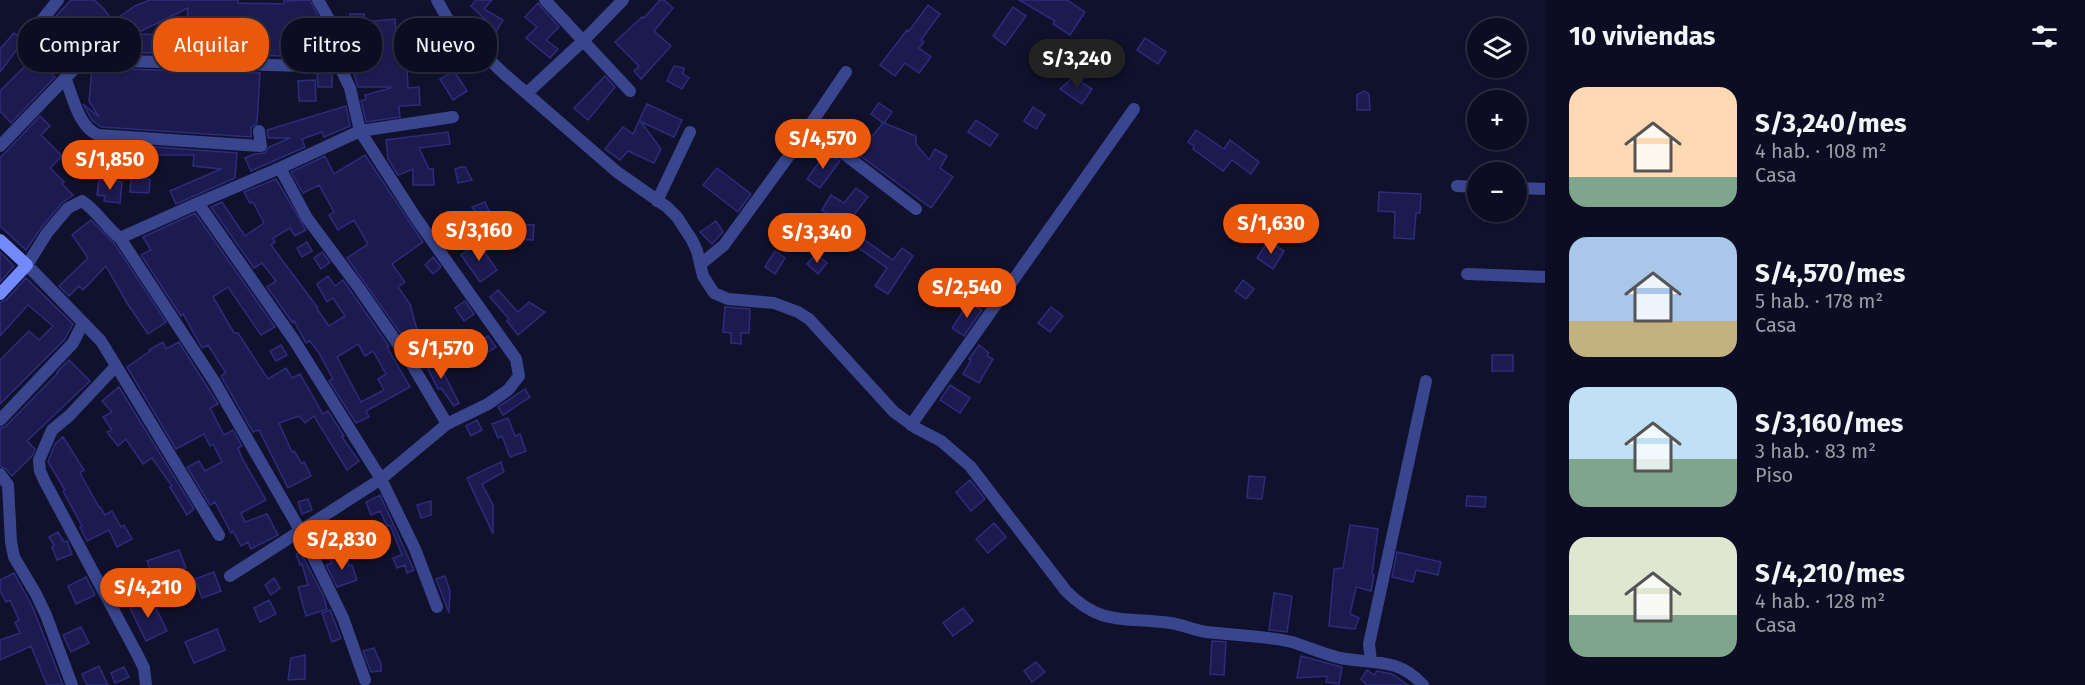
<!DOCTYPE html>
<html lang="es">
<meta charset="utf-8">
<style>
body{margin:0;font-family:"Fira Sans",sans-serif;background:#15162a;color:#f1f3f6;height:100vh;display:flex;flex-direction:column;font-size:22px;white-space:nowrap}
*{box-sizing:border-box;margin:0}
p{font-size:20px;color:#9a9ca5}
.icon{flex:none;width:33px;height:33px;fill:none;stroke:currentColor;stroke-width:2;stroke-linecap:round;stroke-linejoin:round}
.map{position:relative;flex:1;overflow:hidden}
.details{display:flex;flex-direction:column;background:#0c0d22;width:540px}
.details>*{flex:none}
.banner{position:absolute;left:18px;top:18px;width:570px;height:54px;display:flex;gap:12px}
.fabs{position:absolute;left:1467px;top:18px;display:grid;gap:12px}
.fabs a{display:grid;place-items:center;width:60px;height:60px;border-radius:50%;background:#0c0d22;box-shadow:0 2px 4px #0004,0 0 0 2px #2c2d40;font-size:30px}
.price{position:absolute;translate:-50% -51px;padding:0 14px;border-radius:21px;background:#ea580c;color:#fff;font-size:20px;line-height:39px;filter:drop-shadow(0 2px 3px #0008)}
.price::after{content:'';position:absolute;left:50%;top:36px;width:18px;height:14px;margin-left:-9px;background:inherit;clip-path:polygon(0 0,100% 0,50% 100%)}
.price.current{background:#222;color:#fff}
ul{padding:0;list-style:none}
li{display:flex;align-items:center;gap:18px;height:150px;padding:0 24px}
li span{display:grid;place-items:center;flex:none;width:168px;height:120px;border-radius:18px;color:#555}
li>.icon{margin-inline-start:auto}
span .icon{width:72px;height:72px;fill:#fffc;stroke-width:1}
li b{font-size:26px}
h2{display:flex;justify-content:space-between;align-items:center;height:72px;padding:0 24px;font-size:26px}
.tag{padding:0 21px;border-radius:24px;background:#0c0d22;box-shadow:0 2px 4px #0004,0 0 0 2px #2c2d40;font-size:21px;line-height:54px}
.tag.current{background:#ea580c;color:#fff}
main{display:flex;flex:1;min-height:0}
.map>svg:first-child{display:block}
.building{fill:#1c1b4f;stroke:#2d2c7c;stroke-width:1.5;fill-rule:evenodd}
.lines{fill:none;stroke-linecap:round;stroke-linejoin:round}
.street{stroke:#39468e;stroke-width:12}
.secondary{stroke:#738aff;stroke-width:12}
</style>
<main>
<div class="map">
<svg width="1545" height="685" viewBox="0 0 1545 685">
<rect width="100%" height="100%" fill="#10112d"/>
<path class="building" d="M 71,0 L 94,0 L 104,9 L 113,21 L 135,6 L 150,0 L 238,0 L 238,3 L 284,4 L 284,1 L 310,0 L 321,22 L 311,22 L 328,38 L 330,57 L 111,52 L 101,40 L 91,47 L 92,30 L 75,57 L 67,64 L 57,48 L 65,42 L 47,26 ZM 188,8 L 186,35 L 135,34 Z
M 476,0 L 492,0 L 484,9 L 503,20 L 496,32 L 484,25 L 487,21 L 471,6 Z
M 660,0 L 664,0 L 673,8 L 654,31 L 671,46 L 641,79 L 634,71 L 639,66 L 615,42 L 642,17 L 644,18 Z
M 1019,0 L 1067,0 L 1085,12 L 1070,35 L 1053,24 L 1055,21 Z
M 538,3 L 559,27 L 546,40 L 558,49 L 550,58 L 526,38 L 537,27 L 525,17 Z
M 928,5 L 940,14 L 921,40 L 924,42 L 919,48 L 931,57 L 919,73 L 905,63 L 895,76 L 880,65 L 907,30 L 909,31 Z
M 1013,7 L 1026,16 L 1005,45 L 993,36 Z
M 350,14 L 364,14 L 364,22 L 395,19 L 396,32 L 419,31 L 431,24 L 438,35 L 444,61 L 427,64 L 424,50 L 406,51 L 408,88 L 419,87 L 420,105 L 399,106 L 400,117 L 366,122 L 361,101 L 366,99 L 365,95 L 391,88 L 391,87 L 358,87 L 353,70 L 350,68 Z
M 14,33 L 24,40 L 0,72 L 0,49 Z
M 1145,38 L 1166,52 L 1158,64 L 1137,50 Z
M 34,57 L 55,77 L 11,123 L 0,111 L 0,91 Z
M 674,66 L 684,68 L 683,74 L 689,78 L 682,89 L 667,81 Z
M 92,68 L 260,73 L 257,123 L 251,128 L 251,137 L 101,127 L 92,120 L 83,104 L 99,117 L 89,101 Z
M 454,71 L 467,91 L 453,100 L 440,79 Z
M 332,73 L 332,87 L 318,87 L 317,74 Z
M 605,76 L 615,87 L 588,120 L 574,108 Z
M 1074,77 L 1092,89 L 1082,104 L 1060,89 Z
M 315,80 L 316,101 L 299,101 L 298,81 Z
M 1364,91 L 1369,94 L 1370,110 L 1357,110 L 1357,95 Z
M 879,103 L 892,112 L 884,123 L 916,136 L 916,144 L 929,160 L 935,149 L 947,156 L 940,168 L 953,177 L 931,208 L 858,154 L 883,123 L 871,114 Z
M 647,104 L 682,120 L 674,137 L 641,122 L 661,149 L 654,163 L 628,151 L 620,160 L 605,149 L 623,127 L 633,134 Z
M 346,106 L 350,126 L 324,137 L 322,132 L 302,139 L 305,147 L 251,171 L 245,158 L 254,154 L 265,153 L 269,147 L 290,138 L 268,138 L 267,130 Z
M 1033,107 L 1045,115 L 1036,129 L 1024,121 Z
M 40,116 L 50,126 L 41,135 L 62,156 L 50,168 L 64,182 L 62,184 L 73,195 L 62,203 L 41,228 L 26,250 L 0,226 L 0,158 Z
M 976,120 L 998,135 L 990,146 L 968,132 Z
M 1196,130 L 1224,149 L 1230,140 L 1259,162 L 1251,174 L 1232,160 L 1223,171 L 1193,149 L 1194,146 L 1188,142 Z
M 448,132 L 450,144 L 419,148 L 429,169 L 433,169 L 434,185 L 413,185 L 413,169 L 398,175 L 388,159 L 386,140 Z
M 115,144 L 237,153 L 235,178 L 176,204 L 170,191 L 221,169 L 193,166 L 194,155 L 154,155 L 152,150 L 152,155 L 141,154 L 141,157 L 122,157 L 122,153 L 115,152 Z
M 825,154 L 829,157 L 831,154 L 840,161 L 820,188 L 807,179 Z
M 365,155 L 423,242 L 392,264 L 405,282 L 398,287 L 410,304 L 417,330 L 414,332 L 422,346 L 413,351 L 347,258 L 368,244 L 354,220 L 338,230 L 329,215 L 334,212 L 319,185 L 303,193 L 291,172 L 325,156 L 334,174 Z
M 461,167 L 465,167 L 472,180 L 458,183 L 455,169 Z
M 717,168 L 751,194 L 738,212 L 703,185 Z
M 131,178 L 150,179 L 149,193 L 130,192 Z
M 276,179 L 306,230 L 295,236 L 290,228 L 273,238 L 275,242 L 271,245 L 318,308 L 317,309 L 329,326 L 345,316 L 333,298 L 327,302 L 317,284 L 328,276 L 335,286 L 343,280 L 389,346 L 387,347 L 410,387 L 366,411 L 369,417 L 356,423 L 329,381 L 333,379 L 319,353 L 310,341 L 306,343 L 294,321 L 292,322 L 267,287 L 276,281 L 262,263 L 254,268 L 211,207 L 222,202 L 245,236 L 264,223 L 253,202 L 250,203 L 244,192 ZM 358,344 L 365,356 L 373,351 L 386,374 L 378,379 L 384,390 L 361,402 L 337,357 Z
M 99,180 L 122,182 L 120,203 L 104,201 L 105,196 L 97,195 Z
M 856,188 L 868,197 L 846,225 L 822,210 L 831,195 L 844,203 Z
M 1379,192 L 1421,194 L 1420,213 L 1416,213 L 1414,239 L 1394,238 L 1395,212 L 1378,211 Z
M 485,202 L 493,220 L 457,236 L 478,215 L 472,207 Z
M 1485,212 L 1501,212 L 1501,222 L 1484,221 Z
M 195,213 L 275,327 L 261,335 L 228,287 L 213,297 L 234,333 L 238,333 L 268,379 L 286,368 L 292,378 L 300,374 L 323,414 L 328,411 L 344,436 L 342,437 L 359,461 L 347,470 L 314,416 L 305,423 L 299,416 L 279,423 L 292,452 L 294,451 L 302,464 L 304,462 L 311,476 L 288,488 L 259,430 L 253,432 L 221,376 L 226,373 L 208,345 L 202,348 L 183,314 L 181,316 L 141,255 L 151,250 L 143,237 Z
M 91,220 L 114,243 L 166,322 L 148,334 L 127,303 L 106,266 L 83,290 L 79,286 L 69,296 L 59,286 L 88,258 L 72,235 Z
M 716,221 L 723,232 L 712,244 L 700,232 Z
M 514,224 L 534,225 L 533,240 L 514,239 Z
M 852,227 L 861,234 L 859,236 L 893,260 L 902,248 L 913,256 L 888,294 L 875,286 L 887,268 L 853,244 L 847,251 L 839,244 Z
M 1268,241 L 1284,251 L 1273,269 L 1257,258 Z
M 307,242 L 312,251 L 302,257 L 297,248 Z
M 478,243 L 497,270 L 480,282 L 461,255 Z
M 775,251 L 785,258 L 775,274 L 765,267 Z
M 0,252 L 14,266 L 0,282 Z
M 322,252 L 330,262 L 321,269 L 314,258 Z
M 816,254 L 827,263 L 818,274 L 807,264 Z
M 433,257 L 441,267 L 433,274 L 425,265 Z
M 26,278 L 73,324 L 64,340 L 0,404 L 0,360 L 29,331 L 39,340 L 53,326 L 28,305 L 0,336 L 0,302 L 6,300 Z
M 1243,280 L 1254,289 L 1246,299 L 1235,291 Z
M 498,290 L 518,312 L 529,302 L 545,312 L 518,335 L 507,321 L 509,319 L 490,297 Z
M 465,301 L 474,314 L 464,321 L 455,308 Z
M 969,302 L 982,310 L 964,336 L 952,328 Z
M 725,307 L 750,309 L 749,333 L 741,333 L 741,344 L 731,343 L 731,333 L 723,332 Z
M 1051,307 L 1063,316 L 1050,332 L 1038,323 Z
M 488,336 L 496,347 L 482,356 L 475,345 Z
M 163,342 L 166,349 L 179,342 L 218,404 L 210,408 L 224,435 L 233,430 L 242,446 L 238,448 L 242,458 L 266,500 L 241,513 L 245,522 L 267,514 L 278,535 L 276,536 L 251,549 L 248,542 L 241,546 L 233,531 L 231,533 L 215,502 L 210,505 L 187,467 L 199,461 L 205,471 L 222,462 L 213,444 L 210,446 L 204,434 L 176,449 L 127,367 L 150,351 L 149,350 Z
M 281,345 L 287,355 L 276,361 L 270,351 Z
M 979,345 L 989,353 L 987,356 L 993,359 L 979,383 L 963,374 L 971,360 L 969,359 Z
M 1492,355 L 1513,355 L 1513,371 L 1492,371 Z
M 436,358 L 459,403 L 454,406 L 441,388 L 438,389 L 425,363 Z
M 69,360 L 90,381 L 27,441 L 35,449 L 32,456 L 12,476 L 6,469 L 0,466 L 0,428 L 6,426 L 58,373 L 57,372 Z
M 950,385 L 970,398 L 960,413 L 940,400 Z
M 119,387 L 194,509 L 187,515 L 170,487 L 172,486 L 152,458 L 143,464 L 126,439 L 118,446 L 107,432 L 112,430 L 103,417 L 112,412 L 102,401 Z
M 525,389 L 530,397 L 503,415 L 498,407 Z
M 508,418 L 515,436 L 520,434 L 526,451 L 510,457 L 502,436 L 498,438 L 492,424 Z
M 477,420 L 482,430 L 471,436 L 466,426 Z
M 63,437 L 84,470 L 80,473 L 99,507 L 100,507 L 105,515 L 112,511 L 121,527 L 124,525 L 132,539 L 117,547 L 109,530 L 87,541 L 80,527 L 82,526 L 63,491 L 65,490 L 48,462 L 55,444 Z
M 501,462 L 504,472 L 482,484 L 493,505 L 493,534 L 467,478 Z
M 1249,476 L 1265,477 L 1262,499 L 1247,498 Z
M 970,480 L 985,499 L 971,511 L 956,492 Z
M 380,495 L 414,570 L 407,573 L 405,565 L 397,568 L 393,558 L 402,555 L 390,525 L 387,526 L 380,511 L 371,515 L 366,502 Z
M 1467,496 L 1486,497 L 1485,507 L 1466,506 Z
M 308,499 L 312,510 L 302,514 L 298,502 Z
M 431,501 L 431,515 L 421,518 L 417,505 Z
M 994,523 L 1006,537 L 988,553 L 976,539 Z
M 1350,525 L 1378,529 L 1372,574 L 1374,575 L 1371,591 L 1356,587 L 1350,614 L 1359,618 L 1355,629 L 1329,626 L 1334,569 L 1343,568 Z
M 58,532 L 64,542 L 67,541 L 72,554 L 57,560 L 52,547 L 54,545 L 49,537 Z
M 296,543 L 324,597 L 327,609 L 306,616 L 298,587 L 308,585 L 302,564 L 300,565 L 296,554 L 299,553 Z
M 179,550 L 186,568 L 154,579 L 147,561 Z
M 1397,552 L 1441,562 L 1438,575 L 1416,570 L 1413,582 L 1392,577 Z
M 347,555 L 349,566 L 352,565 L 357,580 L 337,587 L 326,565 L 332,563 L 330,559 Z
M 214,572 L 221,591 L 202,598 L 195,579 Z
M 14,573 L 33,608 L 63,685 L 47,685 L 31,646 L 0,660 L 0,640 L 20,633 L 15,622 L 19,620 L 10,600 L 6,602 L 0,591 L 0,580 Z
M 445,576 L 450,591 L 449,613 L 436,579 Z
M 86,577 L 95,595 L 76,604 L 68,586 Z
M 274,578 L 280,588 L 271,595 L 265,585 Z
M 1274,593 L 1292,596 L 1287,632 L 1269,630 Z
M 151,598 L 167,631 L 146,641 L 130,608 Z
M 269,600 L 276,614 L 260,622 L 254,608 Z
M 963,608 L 973,621 L 953,636 L 943,623 Z
M 330,610 L 341,638 L 332,642 L 322,613 Z
M 81,627 L 89,643 L 71,652 L 63,635 Z
M 217,629 L 225,650 L 194,663 L 185,642 Z
M 1212,641 L 1226,642 L 1224,675 L 1210,674 Z
M 374,648 L 381,664 L 381,671 L 371,672 L 363,651 Z
M 305,655 L 305,679 L 288,680 L 291,658 Z
M 1301,656 L 1342,667 L 1339,684 L 1326,682 L 1327,676 L 1297,678 Z
M 1036,662 L 1045,672 L 1032,682 L 1024,671 Z
M 99,666 L 108,685 L 87,685 L 82,674 Z
M 124,667 L 129,677 L 115,683 L 111,673 Z
M 1367,670 L 1374,675 L 1377,671 L 1392,674 L 1408,685 L 1367,685 L 1361,679 Z"/>
<g class="lines">
<path class="street" d="M 437,0 L 447,18 L 502,72 L 617,172 L 667,207 L 677,217 L 692,240 L 697,251 L 703,276 L 714,293 L 728,299 L 774,303 L 798,312 L 809,319 L 894,412 L 916,428 L 941,441 L 970,466 L 1066,591 C 1103,628 1125,616 1171,623 C 1183,625 1194,630 1206,632 C 1232,635 1268,636 1292,642 C 1308,647 1323,654 1340,658 C 1372,664 1398,657 1423,685
M 545,0 L 630,91
M 38,25 L 58,0
M 66,80 C 73,98 79,127 98,135 L 261,146 L 259,131
M 527,93 L 583,41 L 623,0
M 809,127 L 916,209
M 0,146 L 78,65 L 90,60 L 304,66 L 339,65
M 1457,186 L 1478,187
M 1516,188 L 1545,189
M 657,201 L 690,132
M 198,203 L 280,168
M 120,238 L 198,203 L 294,340 L 381,479 L 415,549 L 437,607
M 701,264 L 724,245 L 791,153 L 846,72
M 1467,274 L 1545,277
M 116,366 L 69,416 L 52,430 L 39,460 L 40,471 L 45,482 L 137,654 L 144,668 L 146,685
M 0,420 L 73,343 L 83,323
M 447,424 L 411,363 L 359,288 L 307,218 L 280,168 L 360,131 L 453,117
M 911,425 L 1134,109
M 0,474 L 8,485 L 11,542 L 14,557 L 36,594 L 46,615 L 72,685
M 219,535 L 101,341 L 27,265 L 47,233 L 68,208 L 82,201 C 97,211 106,227 120,238 L 214,381 L 300,530 L 343,618 L 365,680
M 230,576 L 381,479 L 447,424 L 488,404 L 508,390 L 519,376 L 516,359 L 416,218 L 360,131 L 350,88 L 339,65 L 335,30 L 318,0
M 1371,661 L 1369,644 L 1426,381"/>
<path class="secondary" d="M 0,240 L 27,265 L 0,294"/>
</g>
</svg>
<div class="fabs">
<a><svg class="icon" aria-label="layers" viewBox="0 0 24 24"><path d="M12 4l9 5-9 5-9-5zM3 14l9 5 9-5"/></svg></a>
<a>+</a>
<a>−</a>
</div>
<b class="price current" style="left:1077px;top:90px">S/3,240</b>
<b class="price" style="left:823px;top:170px">S/4,570</b>
<b class="price" style="left:110px;top:191px">S/1,850</b>
<b class="price" style="left:1271px;top:255px">S/1,630</b>
<b class="price" style="left:479px;top:262px">S/3,160</b>
<b class="price" style="left:817px;top:264px">S/3,340</b>
<b class="price" style="left:967px;top:319px">S/2,540</b>
<b class="price" style="left:441px;top:380px">S/1,570</b>
<b class="price" style="left:342px;top:571px">S/2,830</b>
<b class="price" style="left:148px;top:619px">S/4,210</b>
<div class="banner">
<a class="tag">Comprar</a>
<a class="tag current">Alquilar</a>
<a class="tag">Filtros</a>
<a class="tag">Nuevo</a>
</div>
</div>
<section class="details">
<h2>10 viviendas<svg class="icon" aria-label="filters" viewBox="0 0 24 24"><path d="M4 7h16M4 17h16"/><circle cx="9" cy="7" r="2"/><circle cx="15" cy="17" r="2"/></svg></h2>
<ul>
<li><span style="background:linear-gradient(#ffd9b3 75%,#7fa58c 0)"><svg class="icon" aria-label="home" viewBox="0 0 24 24"><path d="M3 11l9-7 9 7M6 9v11h12V9"/></svg></span><div><b>S/3,240/mes</b><p>4 hab. · 108 m²</p><p>Casa</p></div></li>
<li><span style="background:linear-gradient(#a9c7e8 70%,#c2b280 0)"><svg class="icon" aria-label="home" viewBox="0 0 24 24"><path d="M3 11l9-7 9 7M6 9v11h12V9"/></svg></span><div><b>S/4,570/mes</b><p>5 hab. · 178 m²</p><p>Casa</p></div></li>
<li><span style="background:linear-gradient(#bfe0f5 60%,#7fa58c 0)"><svg class="icon" aria-label="home" viewBox="0 0 24 24"><path d="M3 11l9-7 9 7M6 9v11h12V9"/></svg></span><div><b>S/3,160/mes</b><p>3 hab. · 83 m²</p><p>Piso</p></div></li>
<li><span style="background:linear-gradient(#dfe7d0 65%,#7fa58c 0)"><svg class="icon" aria-label="home" viewBox="0 0 24 24"><path d="M3 11l9-7 9 7M6 9v11h12V9"/></svg></span><div><b>S/4,210/mes</b><p>4 hab. · 128 m²</p><p>Casa</p></div></li>
</ul>
</section>
</main>
